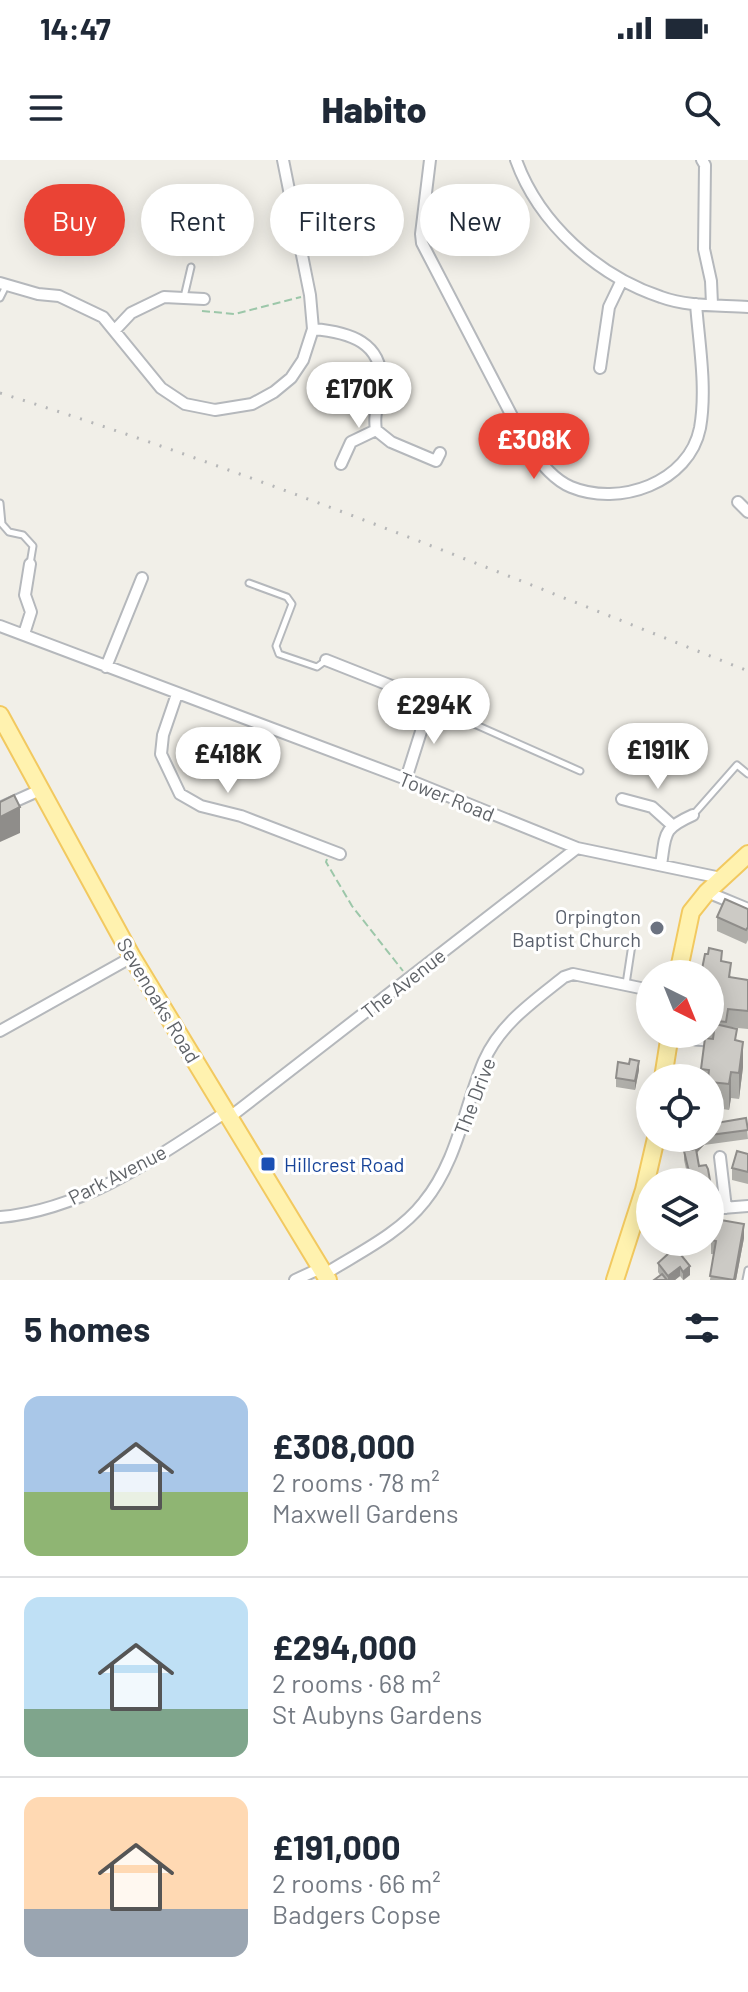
<!DOCTYPE html>
<meta charset="utf-8">
<style>
body{margin:0;font-family:Barlow,sans-serif;background:#f6f6f7;color:#1f2937;height:100vh;display:flex;flex-direction:column;font-size:30px;white-space:nowrap}
*{box-sizing:border-box;margin:0}
p{font-size:26px;color:#747a83}
.icon{flex:none;width:44px;height:44px;fill:none;stroke:currentColor;stroke-width:2;stroke-linecap:round;stroke-linejoin:round}
.map{position:relative;height:1120px;overflow:hidden}
.details{display:flex;flex-direction:column;background:#fff;flex:1}
.details>*{flex:none}
.hud{position:absolute;left:24px;top:24px;width:700px;height:72px;display:flex;gap:16px}
.needle{width:52px;rotate:137deg}
.fabs{position:absolute;left:636px;top:800px;display:grid;gap:16px}
.fabs a{display:grid;place-items:center;width:88px;height:88px;border-radius:50%;background:#fff;box-shadow:0 4px 20px #0003;font-size:40px}
.price{position:absolute;translate:-50% -68px;padding:0 18px;border-radius:28px;background:#fff;color:#222;font-size:26px;line-height:52px;filter:drop-shadow(0 2px 4px #0008)}
.price::after{content:'';position:absolute;left:50%;top:48px;width:24px;height:18px;margin-left:-12px;background:inherit;clip-path:polygon(0 0,100% 0,50% 100%)}
.price.active{background:#ea4335;color:#fff}
ul{padding:0;list-style:none}
li{display:flex;align-items:center;gap:24px;height:200px;padding:0 24px}
li+li{border-top:2px solid #e0e1e3}
li span{display:grid;place-items:center;flex:none;width:224px;height:160px;border-radius:16px;color:#555}
li>.icon{margin-inline-start:auto}
span .icon{width:96px;height:96px;fill:#fffc;stroke-width:1}
li b{font-size:34px}
h2{display:flex;justify-content:space-between;align-items:center;height:96px;padding:0 24px;font-size:34px}
.chip{padding:0 28px;border-radius:36px;background:#fff;box-shadow:0 4px 20px #0003;font-size:28px;line-height:72px}
.chip.active{background:#ea4335;color:#fff}
.status{display:flex;justify-content:space-between;align-items:center;height:56px;padding:0 40px;background:#fff;direction:ltr}
.status svg{height:22px;fill:currentColor}
header{display:flex;justify-content:space-between;align-items:center;height:104px;padding:0 24px;background:#fff;font-size:36px;font-weight:800}
.map>svg:first-child{display:block}
.lines{fill:none;stroke-linecap:round;stroke-linejoin:round}
.lane-casing{stroke:#b5b8bc;stroke-width:9}
.street-casing{stroke:#b5b8bc;stroke-width:14}
.primary-casing{stroke:#f2c960;stroke-width:20}
.path{stroke:#9cc7a9;stroke-width:2;stroke-dasharray:8 4;stroke-linecap:butt}
.lane{stroke:#fff;stroke-width:5}
.street{stroke:#fff;stroke-width:10}
.primary{stroke:#fff2af;stroke-width:16}
.rail{stroke:#b6b7b8;stroke-width:3;stroke-dasharray:2 10;stroke-linecap:butt}
.wall{fill:#afaea9}
.shaded-wall{fill:#8f8d8a}
.building{fill:#cccac5;stroke:#8f8d8a;stroke-width:2}
.worship-dot{fill:#6b7280;stroke:#fff;stroke-width:3}
.transit-dot{fill:#1a4fb4;stroke:#fff;stroke-width:3}
.labels{text-anchor:middle;dominant-baseline:central;stroke-width:6;stroke-linejoin:round;paint-order:stroke}
.street-label{font-size:20px;fill:#5f6368;stroke:#fff}
.worship-label{font-size:20px;fill:#5b616d;stroke:#fff;text-anchor:end}
.transit-label{font-size:20px;fill:#164399;stroke:#fff;text-anchor:start}
</style>
<div class="status"><b>14:47</b><svg viewBox="0 0 49 12"><path d="M0 12V9h3v3zM5 12V6h3v6zM10 12V3h3v9zM15 12V0h3v12zM26 1h20v11H26zM47 4h2v5h-2z"/></svg></div>
<header><svg class="icon" aria-label="menu" viewBox="0 0 24 24"><path d="M4 6h16M4 12h16M4 18h16"/></svg>Habito<svg class="icon" aria-label="search" viewBox="0 0 24 24"><circle cx="10" cy="10" r="6"/><path d="M15 15l6 6"/></svg></header>
<div class="map">
<svg width="748" height="1120" viewBox="0 0 748 1120">
<rect width="100%" height="100%" fill="#f1efe8"/>
<g class="lines">
<g class="lane-casing">
<path id="lane" d="M 184,137 L 191,107
M 0,138 L 6,126
M 0,343 L 2,364 L 9,372 L 23,375 L 33,386 L 30,404
M 249,423 L 287,437 L 292,444 L 276,486 L 279,494 L 317,507 L 325,501
M 475,560 L 474,564 L 580,611
M 693,655 L 737,605 L 748,614
M 626,824 L 633,778
M 689,874 L 695,882 L 708,883
M 710,1060 L 712,1064 L 719,1065
M 746,1120 L 748,1110"/>
</g>
<g class="street-casing">
<path id="street" d="M 430,0 L 421,74 L 422,83 L 527,285 C 539,300 552,319 571,327 C 619,347 689,323 700,268 C 707,228 699,184 696,144
M 516,0 C 539,64 598,116 661,137 C 688,147 720,145 748,147
M 702,0 L 705,5 L 704,89 L 711,121 L 712,144
M 0,123 L 38,134 L 59,136 L 103,157 L 161,228 L 185,244 L 215,250 L 252,244 L 274,232 L 291,218 L 303,200 L 313,169 L 310,135 L 283,0
M 313,169 C 349,172 384,182 381,226 C 380,244 373,251 376,270 L 391,282 L 436,301 L 440,293
M 115,170 L 131,153 L 164,137 L 204,139
M 600,208 L 609,147 L 622,120
M 341,304 L 351,282 L 376,270
M 738,342 L 748,352
M 0,466 L 406,619 L 577,688 L 721,718
M 24,474 L 31,452 L 25,435 L 30,404
M 326,500 L 475,559
M 106,507 L 142,418
M 177,534 L 163,575 L 161,594 L 180,634 L 201,646 L 241,656 L 340,694
M 406,619 L 430,543
M 622,639 L 652,647 L 672,665
M 0,648 L 40,630
M 661,705 C 666,673 662,669 693,655
M 707,732 L 748,749
M 0,871 L 132,797
M 230,957 L 577,688
M 720,997 L 726,1048
M 710,1049 L 748,1046
M 0,1057 C 83,1050 159,996 226,952
M 325,1114 C 358,1093 399,1074 424,1042 C 457,1002 464,948 484,901 C 500,864 534,841 564,817 L 573,814 L 650,830
M 295,1120 L 321,1108"/>
</g>
<g class="primary-casing">
<path id="primary" d="M 0,555 L 132,797 L 328,1120
M 678,814 L 691,752 L 707,732 L 748,694
M 663,918 L 670,874
M 615,1120 L 644,1030 L 656,978"/>
</g>
<path class="path" d="M 202,151 L 235,154 L 301,137
M 327,699 L 326,702 L 352,746 L 403,811"/>
<use href="#lane" class="lane"/>
<use href="#street" class="street"/>
<use href="#primary" class="primary"/>
<path class="rail" d="M 0,233 C 254,312 501,413 748,511"/>
</g>
<path class="wall" d="M 748,749 L 748,780 L 746,784 L 717,771 L 717,757 Z
M 722,801 L 731,817 L 748,820 L 748,869 L 728,867 L 737,881 L 743,907 L 739,939 L 731,938 L 729,950 L 710,947 L 710,918 L 701,918 L 701,909 L 713,878 L 698,877 L 698,874 L 710,874 L 710,814 Z
M 639,910 L 635,930 L 616,927 L 616,918 Z
M 746,958 L 748,979 L 704,985 L 697,993 L 699,1006 L 706,1005 L 708,1009 L 711,1026 L 711,1035 L 710,1022 L 689,1022 L 684,1000 L 684,991 L 691,990 L 687,986 L 687,978 L 710,978 L 710,964 Z
M 748,994 L 748,1024 L 732,1020 L 732,1008 Z
M 744,1078 L 736,1120 L 710,1120 L 714,1094 L 711,1094 L 711,1080 Z
M 667,1090 L 690,1115 L 684,1120 L 683,1120 L 680,1116 L 675,1120 L 654,1120 L 660,1115 L 658,1112 L 658,1103 L 667,1095 Z"/>
<path class="shaded-wall" d="M 20,647 L 20,673 L 0,682 L 0,657 Z
M 743,882 L 743,907 L 739,939 L 739,913 Z
M 639,901 L 639,910 L 635,930 L 635,921 Z
M 731,912 L 731,938 L 729,950 L 729,924 Z
M 702,978 L 704,978 L 704,985 L 695,994 L 695,985 Z
M 744,1064 L 744,1078 L 736,1120 L 734,1120 Z
M 690,1106 L 690,1115 L 683,1120 L 683,1112 Z
M 680,1107 L 680,1116 L 675,1120 L 668,1120 L 668,1116 Z"/>
<path class="building" d="M 14,635 L 20,647 L 0,657 L 0,642 Z
M 725,739 L 748,749 L 748,767 L 746,770 L 717,757 Z
M 709,788 L 722,791 L 721,801 L 731,803 L 729,817 L 748,820 L 748,851 L 728,849 L 726,862 L 710,860 L 710,814 L 701,814 L 705,794 L 708,794 Z
M 715,864 L 737,869 L 735,880 L 743,882 L 739,913 L 731,912 L 729,924 L 710,922 L 710,918 L 708,918 L 709,910 L 701,909 L 705,878 L 713,879 Z
M 630,899 L 639,901 L 635,921 L 616,918 L 618,902 L 629,904 Z
M 746,958 L 748,970 L 710,975 L 710,964 Z
M 688,978 L 702,978 L 695,985 Z
M 696,989 L 699,1006 L 706,1005 L 708,1009 L 711,1026 L 710,1022 L 694,1022 L 694,1020 L 691,1020 L 684,991 Z
M 737,991 L 748,994 L 748,1012 L 732,1008 Z
M 715,1059 L 744,1064 L 734,1120 L 710,1116 L 716,1081 L 711,1080 Z
M 673,1085 L 690,1106 L 683,1112 L 680,1107 L 668,1116 L 658,1103 L 669,1093 L 667,1090 Z
M 662,1114 L 667,1120 L 654,1120 Z"/>
<circle class="worship-dot" cx="657" cy="768" r="8"/>
<rect class="transit-dot" x="260" y="996" width="16" height="16" rx="4"/>
<g class="labels">
<g class="street-label">
<text transform="translate(447 636) rotate(22)">Tower Road</text>
<text transform="translate(403 823) rotate(-38)">The Avenue</text>
<text transform="translate(159 840) rotate(59)">Sevenoaks Road</text>
<text transform="translate(474 936) rotate(-69)">The Drive</text>
<text transform="translate(117 1014) rotate(-27)">Park Avenue</text>
</g>
<g class="worship-label">
<text x="641" y="756">Orpington<tspan x="641" dy="23">Baptist Church</tspan></text>
</g>
<g class="transit-label">
<text x="284" y="1004">Hillcrest Road</text>
</g>
</g>
</svg>
<div class="fabs">
<a><svg class="needle" viewBox="-14 -14 28 28"><path d="M0-13l5 13h-10z" fill="#e53935"/><path d="M0 13l5-13h-10z" fill="#747a83"/></svg></a>
<a><svg class="icon" aria-label="locate" viewBox="0 0 24 24"><circle cx="12" cy="12" r="6"/><path d="M12 2v4M12 18v4M2 12h4M18 12h4"/></svg></a>
<a><svg class="icon" aria-label="layers" viewBox="0 0 24 24"><path d="M12 4l9 5-9 5-9-5zM3 14l9 5 9-5"/></svg></a>
</div>
<b class="price" style="left:359px;top:270px">£170K</b>
<b class="price active" style="left:534px;top:321px">£308K</b>
<b class="price" style="left:434px;top:586px">£294K</b>
<b class="price" style="left:658px;top:631px">£191K</b>
<b class="price" style="left:228px;top:635px">£418K</b>
<div class="hud">
<a class="chip active">Buy</a>
<a class="chip">Rent</a>
<a class="chip">Filters</a>
<a class="chip">New</a>
</div>
</div>
<section class="details">
<h2>5 homes<svg class="icon" aria-label="filters" viewBox="0 0 24 24"><path d="M4 7h16M4 17h16"/><circle cx="9" cy="7" r="2"/><circle cx="15" cy="17" r="2"/></svg></h2>
<ul>
<li><span style="background:linear-gradient(#a9c7e8 60%,#8fb573 0)"><svg class="icon" aria-label="home" viewBox="0 0 24 24"><path d="M3 11l9-7 9 7M6 9v11h12V9"/></svg></span><div><b>£308,000</b><p>2 rooms · 78 m²</p><p>Maxwell Gardens</p></div></li>
<li><span style="background:linear-gradient(#bfe0f5 70%,#7fa58c 0)"><svg class="icon" aria-label="home" viewBox="0 0 24 24"><path d="M3 11l9-7 9 7M6 9v11h12V9"/></svg></span><div><b>£294,000</b><p>2 rooms · 68 m²</p><p>St Aubyns Gardens</p></div></li>
<li><span style="background:linear-gradient(#ffd9b3 70%,#9aa5b1 0)"><svg class="icon" aria-label="home" viewBox="0 0 24 24"><path d="M3 11l9-7 9 7M6 9v11h12V9"/></svg></span><div><b>£191,000</b><p>2 rooms · 66 m²</p><p>Badgers Copse</p></div></li>
</ul>
</section>
